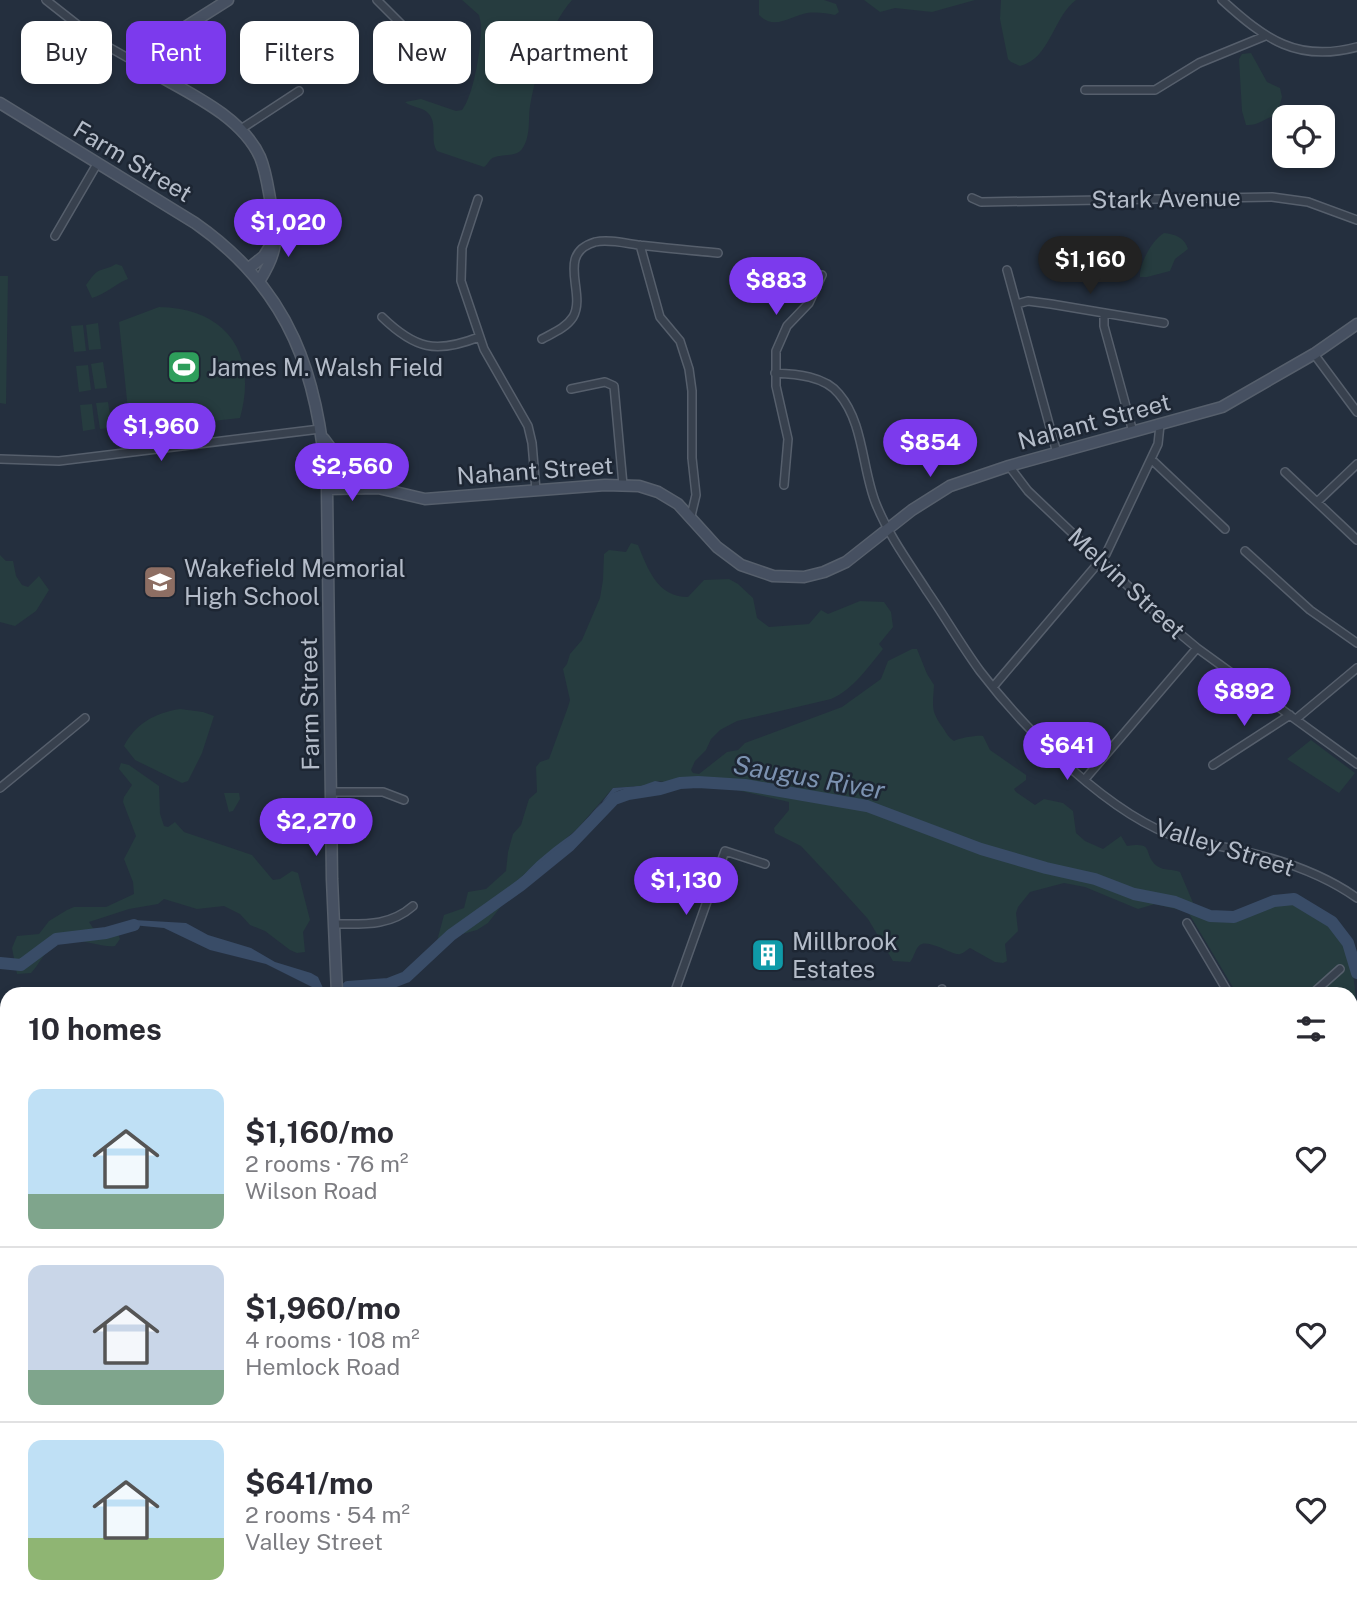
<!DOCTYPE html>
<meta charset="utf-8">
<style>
body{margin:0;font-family:"Public Sans",sans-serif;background:#f2f2f3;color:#2b2b33;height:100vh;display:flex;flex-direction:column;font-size:26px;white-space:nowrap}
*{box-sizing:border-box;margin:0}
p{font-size:23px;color:#7c7c81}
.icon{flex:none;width:38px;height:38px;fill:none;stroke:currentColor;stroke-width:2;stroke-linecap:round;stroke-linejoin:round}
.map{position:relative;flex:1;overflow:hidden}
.drawer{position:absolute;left:0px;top:987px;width:1358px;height:623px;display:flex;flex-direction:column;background:#fff;border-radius:21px 21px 0 0;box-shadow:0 4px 10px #0003}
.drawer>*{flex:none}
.banner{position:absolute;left:21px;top:21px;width:700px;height:63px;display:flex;gap:14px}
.fabs{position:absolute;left:1272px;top:105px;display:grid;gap:14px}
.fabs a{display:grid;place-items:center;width:63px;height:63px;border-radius:14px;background:#fff;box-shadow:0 4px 10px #0003;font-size:35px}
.price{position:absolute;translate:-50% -60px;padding:0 16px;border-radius:24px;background:#7c3aed;color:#fff;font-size:23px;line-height:46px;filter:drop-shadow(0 2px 4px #0008)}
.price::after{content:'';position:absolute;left:50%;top:42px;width:21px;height:16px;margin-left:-10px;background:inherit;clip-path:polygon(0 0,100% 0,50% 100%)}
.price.on{background:#222;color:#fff}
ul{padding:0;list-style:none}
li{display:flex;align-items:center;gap:21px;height:175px;padding:0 28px}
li+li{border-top:2px solid #e1e1e2}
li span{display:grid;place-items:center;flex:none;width:196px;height:140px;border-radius:14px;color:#555}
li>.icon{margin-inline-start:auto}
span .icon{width:84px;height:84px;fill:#fffc;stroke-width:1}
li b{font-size:30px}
h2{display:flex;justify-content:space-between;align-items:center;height:84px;padding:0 28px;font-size:30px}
.pill{padding:0 24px;border-radius:14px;background:#fff;box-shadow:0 4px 10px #0003;font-size:24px;line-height:63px}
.pill.on{background:#7c3aed;color:#fff}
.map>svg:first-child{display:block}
.green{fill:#263c3f}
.water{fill:#394c67}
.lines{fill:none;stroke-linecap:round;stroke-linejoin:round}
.stream{stroke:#394c67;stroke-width:2}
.river{stroke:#394c67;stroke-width:12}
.street-casing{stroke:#565f6c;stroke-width:10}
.secondary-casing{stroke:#565f6c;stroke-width:13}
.primary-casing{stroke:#414a57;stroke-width:15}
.street{stroke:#38414e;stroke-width:7}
.secondary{stroke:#465061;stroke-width:10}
.primary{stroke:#56606e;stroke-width:12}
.labels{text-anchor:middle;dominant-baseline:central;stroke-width:5;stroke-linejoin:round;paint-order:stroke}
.street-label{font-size:24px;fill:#b4bcc9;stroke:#1d2633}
.poi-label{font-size:24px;fill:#b4bcc9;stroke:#1d2633;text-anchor:start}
.water-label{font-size:26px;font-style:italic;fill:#7c92b1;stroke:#1d2633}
</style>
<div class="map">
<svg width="1357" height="1610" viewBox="0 0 1357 1610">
<rect width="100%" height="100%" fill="#242f3e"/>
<path class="green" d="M 462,0 L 572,0 C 547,29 537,69 530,106 C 528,119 531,137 522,149 C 515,158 500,153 491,159 C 489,161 487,165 484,167 L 437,151 C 429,139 439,123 427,112 C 421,107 411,107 405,102 L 421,99 L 456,111 L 462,110 C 474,95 482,44 481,24 L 479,15 Z
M 759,0 L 824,0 L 836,4 L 839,12 L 835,15 C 827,13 816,12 807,13 C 791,16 774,31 759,15 Z
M 864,0 L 975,0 L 932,12 L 895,8 L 880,12 Z
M 1001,0 L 1076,0 C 1053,17 1050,59 1020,66 L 1011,62 L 1008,59 L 1000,19 Z
M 1251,53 L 1267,82 L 1280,88 L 1282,97 L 1277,115 C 1264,118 1259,126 1246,125 L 1242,111 L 1239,59 L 1242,54 Z
M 1164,233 C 1175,234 1185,238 1188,249 L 1175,259 L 1170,271 L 1147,277 L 1140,277 C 1139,264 1152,240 1164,233 Z
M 116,264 L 122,266 L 128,279 C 115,284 106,294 92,298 L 86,285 C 101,264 98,274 116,264 Z
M 0,276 L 8,276 L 6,404 L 0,403 Z
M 159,307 C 227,308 258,354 240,418 L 140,429 L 129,420 L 119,322 Z
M 98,323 L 101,349 L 89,350 L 86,325 Z
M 83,325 L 86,351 L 74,352 L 71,326 Z
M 103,362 L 107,388 L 95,389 L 91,364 Z
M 88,365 L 91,390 L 79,392 L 76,366 Z
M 108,402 L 112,428 L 100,429 L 96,403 Z
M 92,404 L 95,429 L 83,431 L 80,405 Z
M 631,543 L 638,545 C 648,569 657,597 688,597 L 704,580 L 729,579 L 738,584 L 753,598 L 757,618 L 769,627 L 809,624 L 821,610 L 828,614 L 860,601 L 884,602 L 891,612 L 893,627 L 879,644 L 883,649 C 868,667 854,689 831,699 L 737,721 L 720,730 L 711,739 L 706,750 L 695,761 L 691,770 L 693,773 L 699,774 L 727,752 L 738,750 L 745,743 L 842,707 L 881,679 L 888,661 L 912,649 L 917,649 L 927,674 L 934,685 C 933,706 930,710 943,728 C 947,734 948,737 954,741 C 959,738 978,735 983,736 L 990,750 L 1026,775 L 1026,780 L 1014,789 L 1016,792 L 1035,805 L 1044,799 L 1063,803 L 1073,811 L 1076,833 L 1085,841 L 1103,849 L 1121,836 L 1127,846 C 1156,841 1142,854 1157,866 C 1164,871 1173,869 1180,872 L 1194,905 L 1193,910 C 1235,926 1239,910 1275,901 C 1294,896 1305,903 1320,914 C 1324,917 1329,919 1333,923 C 1357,953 1357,1006 1357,1047 L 1354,1057 L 1351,1058 L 1351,994 L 1237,994 L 1188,912 L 1155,904 L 1138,909 L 1085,887 L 1064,883 L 1030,892 L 1018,907 L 1016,913 L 1018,931 L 1005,944 L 1007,961 L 1003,963 L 995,962 L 970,948 C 966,950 964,953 960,954 C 953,956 933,941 922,944 C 916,945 914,958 910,962 L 893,961 L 868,919 L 831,878 L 801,846 L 775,833 L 774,828 L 789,810 L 789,802 L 688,779 L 669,783 L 659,781 L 641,786 L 613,788 L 577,829 L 527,872 L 513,887 L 506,900 L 488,923 L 477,930 L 437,941 L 444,915 L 464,908 L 468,892 L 486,889 L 506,871 L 508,852 L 513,834 L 521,825 L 529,799 L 537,792 L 536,767 L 540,762 L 549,759 L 568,707 L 570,700 L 563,669 L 567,664 L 570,654 L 582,640 L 600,598 L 603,580 L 604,554 L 609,550 L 626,552 Z
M 0,555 L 6,561 L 13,561 L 16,576 L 22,585 L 28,587 L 39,576 L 49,590 L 36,611 L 15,626 L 0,622 Z
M 180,709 L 203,712 L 214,716 L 202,753 L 188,781 L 182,783 L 135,760 L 124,746 C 136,723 155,713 180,709 Z
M 1311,740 L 1355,773 L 1339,793 L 1287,759 Z
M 121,763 L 129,765 L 159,786 L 160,814 L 164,826 L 168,827 L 175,822 L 184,832 L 252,855 L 273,880 L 280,879 L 292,871 L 298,873 L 310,920 L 303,932 L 305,952 L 297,953 L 290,950 L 265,931 L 250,925 L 240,914 L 224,906 L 197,909 L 164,899 L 158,904 L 129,909 L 89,922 L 93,928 L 112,928 L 121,925 L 117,932 L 120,939 L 115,946 C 96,948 71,932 53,946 C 43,953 39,965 31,973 L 17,974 L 12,948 L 17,936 L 39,934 L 49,921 L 67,910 L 74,907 L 106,907 L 134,894 L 133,882 L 124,859 L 136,836 L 123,802 L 124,797 L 132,785 L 119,769 Z
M 224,793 L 239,793 L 240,799 L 233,811 L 229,812 Z
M 1357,1234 L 1357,1304 L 1351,1306 L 1351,1235 Z
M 0,1382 L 7,1384 L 7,1442 L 0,1442 Z
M 358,1603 L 445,1603 L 438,1610 L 361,1610 Z
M 479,1603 L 632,1603 L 633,1610 L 486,1610 Z
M 773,1603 L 829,1603 L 827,1610 L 774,1610 Z"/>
<path class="water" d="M 655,781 L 666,783 C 650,793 628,786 618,791 C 596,801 583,828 566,845 C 546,865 521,876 506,900 C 521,872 547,852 572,834 C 585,824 603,801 613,788 L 641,786 Z
M 134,920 L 186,923 L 208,935 L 251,948 L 275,962 L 311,973 L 318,977 L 323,988 L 318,990 L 266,964 L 210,950 L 164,928 L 132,925 L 120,935 L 118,934 L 121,925 Z"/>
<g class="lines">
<path class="stream" d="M 0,1402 L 7,1403"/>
<path class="river" d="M 0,963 L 21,965 L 56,939 L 106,933 L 134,925
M 348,987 L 388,984 L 406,977 L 451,935 L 521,885 L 569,846 L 614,799 L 628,794 L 660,789 L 680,783 L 698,782 L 745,785 L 867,806 L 981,849 L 1046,868 L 1095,879 L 1134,894 L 1175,902 L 1210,916 L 1234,917 L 1274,901 L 1294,899 L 1332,922 L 1348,943 L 1357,973"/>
<g class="street-casing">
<path id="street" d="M 46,0 L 98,41 L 142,66
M 377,0 L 418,41 L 437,56
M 1222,0 C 1265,39 1297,63 1357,47
M 1085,90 L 1155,90 L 1199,63 L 1265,36
M 241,129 L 299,91
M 972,198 L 981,202 L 1272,197 L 1308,202 L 1357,220
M 478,199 L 462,248 L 461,281 L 484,349 L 528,426 L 532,443 L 536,490
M 55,236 L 97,164
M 640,245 L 660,317 L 680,341 L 689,369 L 692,391 L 692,458 L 696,495 L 691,516
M 1007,270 L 1057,453
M 1017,304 L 1028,301 L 1051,304 L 1164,323
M 1104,313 L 1104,326 L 1133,432
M 382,317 C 415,349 436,354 479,337
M 542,339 C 553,333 566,328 573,317 C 587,293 555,254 595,242 C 608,239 624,243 638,245 C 664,248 691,250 718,253
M 1314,354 L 1357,412
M 775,373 C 796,374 825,376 839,394 C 864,423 862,470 876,504 C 889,536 909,563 927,591 C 945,617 961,645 980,671 C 1025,730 1111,817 1182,839 C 1199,844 1217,845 1234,849 C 1276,858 1322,873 1357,898
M 571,389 L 605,382 L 614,386 L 623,485
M 0,459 L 59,461 L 320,429
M 1151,459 L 1225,529
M 1009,466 L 1028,491 L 1166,622 L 1197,648 L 1357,764
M 1285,472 L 1357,540
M 784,485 L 788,439 L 776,386 L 776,351 L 787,326 L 809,303 L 822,275
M 1317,502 L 1357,464
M 1245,551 L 1310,610 L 1357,643
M 993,687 L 1106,554 L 1158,444 L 1160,425
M 1296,719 L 1357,668
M 1213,765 L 1290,715
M 1085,779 L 1197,648
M 0,788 L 85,718
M 331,792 L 383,792 L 404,800
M 1187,923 L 1229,994
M 333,924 C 363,924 389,927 413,906
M 674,994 L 725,851 L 765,864
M 940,994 L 942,989
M 1312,994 L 1340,969
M 0,1029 L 7,1033
M 0,1125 L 7,1113
M 0,1221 L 7,1217
M 0,1257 L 7,1269
M 1351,1349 L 1357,1348
M 1351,1427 L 1357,1426
M 1351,1510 L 1357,1509
M 0,1527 L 7,1527
M 721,1603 L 728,1610
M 1327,1603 L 1329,1610
M 742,1610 L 752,1603
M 966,1610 L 966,1603
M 1048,1610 L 1052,1603
M 1271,1610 L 1291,1603
M 1342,1610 L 1350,1603"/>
</g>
<g class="secondary-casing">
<path id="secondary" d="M 228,0 L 179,31 L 142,66 C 181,90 240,113 260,157 C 266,171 268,188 271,204 C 277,239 279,249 260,280
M 0,103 L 195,223 C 291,290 319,376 327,489 L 332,879 L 337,994
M 249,268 L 264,256 L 272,243
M 324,439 L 341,462 L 375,487
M 327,489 L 378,488 L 425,499 L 605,485 L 639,486 L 658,492 L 678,504 L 717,547 L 741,565 L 773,576 L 804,577 L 824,572 L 846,562 L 912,510 L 950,486 L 1009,466 L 1222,407 L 1314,354 L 1357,324
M 175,1603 L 180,1610"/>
</g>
<g class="primary-casing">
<path id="primary" d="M 0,1056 L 7,1056
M 1351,1128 L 1357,1126"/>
</g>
<use href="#street" class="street"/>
<use href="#secondary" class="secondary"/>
<use href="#primary" class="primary"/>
</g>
<defs>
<g id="stadium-square" transform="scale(1.75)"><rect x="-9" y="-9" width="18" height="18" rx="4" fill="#2e9e5b" stroke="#1d2633"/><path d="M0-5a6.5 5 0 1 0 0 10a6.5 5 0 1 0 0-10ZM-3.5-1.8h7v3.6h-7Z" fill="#fff"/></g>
<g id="school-square" transform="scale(1.75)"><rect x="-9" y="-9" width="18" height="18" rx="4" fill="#8d6e63" stroke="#1d2633"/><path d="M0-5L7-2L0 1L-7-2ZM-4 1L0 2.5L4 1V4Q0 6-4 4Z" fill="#fff"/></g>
<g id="building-square" transform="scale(1.75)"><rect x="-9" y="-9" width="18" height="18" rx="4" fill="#0f9aa8" stroke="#1d2633"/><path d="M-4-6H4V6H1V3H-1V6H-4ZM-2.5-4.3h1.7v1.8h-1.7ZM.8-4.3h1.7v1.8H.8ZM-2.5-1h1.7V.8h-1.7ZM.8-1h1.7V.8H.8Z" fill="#fff"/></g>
</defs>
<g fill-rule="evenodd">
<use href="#stadium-square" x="184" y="367"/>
<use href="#school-square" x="160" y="582"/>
<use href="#building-square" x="768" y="955"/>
</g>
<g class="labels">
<g class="street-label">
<text transform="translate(133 161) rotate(31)">Farm Street</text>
<text transform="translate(1166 198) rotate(-1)">Stark Avenue</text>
<text transform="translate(1094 421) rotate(-15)">Nahant Street</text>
<text transform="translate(535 470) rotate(-4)">Nahant Street</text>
<text transform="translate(1127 583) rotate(43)">Melvin Street</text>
<text transform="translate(309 704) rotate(-91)">Farm Street</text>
<text transform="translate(1225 847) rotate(17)">Valley Street</text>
</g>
<g class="poi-label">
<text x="208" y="367">James M. Walsh Field</text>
<text x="184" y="568">Wakefield Memorial<tspan x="184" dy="28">High School</tspan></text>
<text x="792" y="941">Millbrook<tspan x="792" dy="28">Estates</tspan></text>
</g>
<g class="water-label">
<text transform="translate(809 777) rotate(10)">Saugus River</text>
</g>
</g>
</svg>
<div class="fabs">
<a><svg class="icon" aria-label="locate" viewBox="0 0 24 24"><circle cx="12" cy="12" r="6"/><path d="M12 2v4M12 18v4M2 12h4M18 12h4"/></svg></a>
</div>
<b class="price" style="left:288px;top:259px">$1,020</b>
<b class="price on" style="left:1090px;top:296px">$1,160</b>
<b class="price" style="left:776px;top:317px">$883</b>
<b class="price" style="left:161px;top:463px">$1,960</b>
<b class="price" style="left:930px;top:479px">$854</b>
<b class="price" style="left:352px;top:503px">$2,560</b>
<b class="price" style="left:1244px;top:728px">$892</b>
<b class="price" style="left:1067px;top:782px">$641</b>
<b class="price" style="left:316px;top:858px">$2,270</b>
<b class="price" style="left:686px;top:917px">$1,130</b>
<div class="banner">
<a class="pill">Buy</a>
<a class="pill on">Rent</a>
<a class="pill">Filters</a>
<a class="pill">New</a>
<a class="pill">Apartment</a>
</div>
<section class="drawer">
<h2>10 homes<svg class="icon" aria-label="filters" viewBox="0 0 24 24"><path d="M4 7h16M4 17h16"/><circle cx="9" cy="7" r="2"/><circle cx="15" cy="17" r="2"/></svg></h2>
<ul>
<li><span style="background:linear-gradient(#bfe0f5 75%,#7fa58c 0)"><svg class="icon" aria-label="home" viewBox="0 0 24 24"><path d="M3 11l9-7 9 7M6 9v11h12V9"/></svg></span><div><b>$1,160/mo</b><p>2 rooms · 76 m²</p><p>Wilson Road</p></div><svg class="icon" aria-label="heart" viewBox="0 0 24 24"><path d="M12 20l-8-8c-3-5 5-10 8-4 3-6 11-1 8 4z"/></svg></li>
<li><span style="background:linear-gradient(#c9d6e8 75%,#7fa58c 0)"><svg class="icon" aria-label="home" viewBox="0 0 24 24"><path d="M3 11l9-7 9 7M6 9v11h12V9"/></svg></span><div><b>$1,960/mo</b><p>4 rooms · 108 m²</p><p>Hemlock Road</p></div><svg class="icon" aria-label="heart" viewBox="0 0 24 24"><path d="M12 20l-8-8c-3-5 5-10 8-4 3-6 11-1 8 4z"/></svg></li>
<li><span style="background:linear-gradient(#bfe0f5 70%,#8fb573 0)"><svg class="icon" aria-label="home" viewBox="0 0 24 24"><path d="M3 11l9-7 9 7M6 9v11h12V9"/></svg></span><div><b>$641/mo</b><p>2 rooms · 54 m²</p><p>Valley Street</p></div><svg class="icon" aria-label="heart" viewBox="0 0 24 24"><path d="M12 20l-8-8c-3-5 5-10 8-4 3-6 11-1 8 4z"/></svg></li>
</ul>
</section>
</div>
